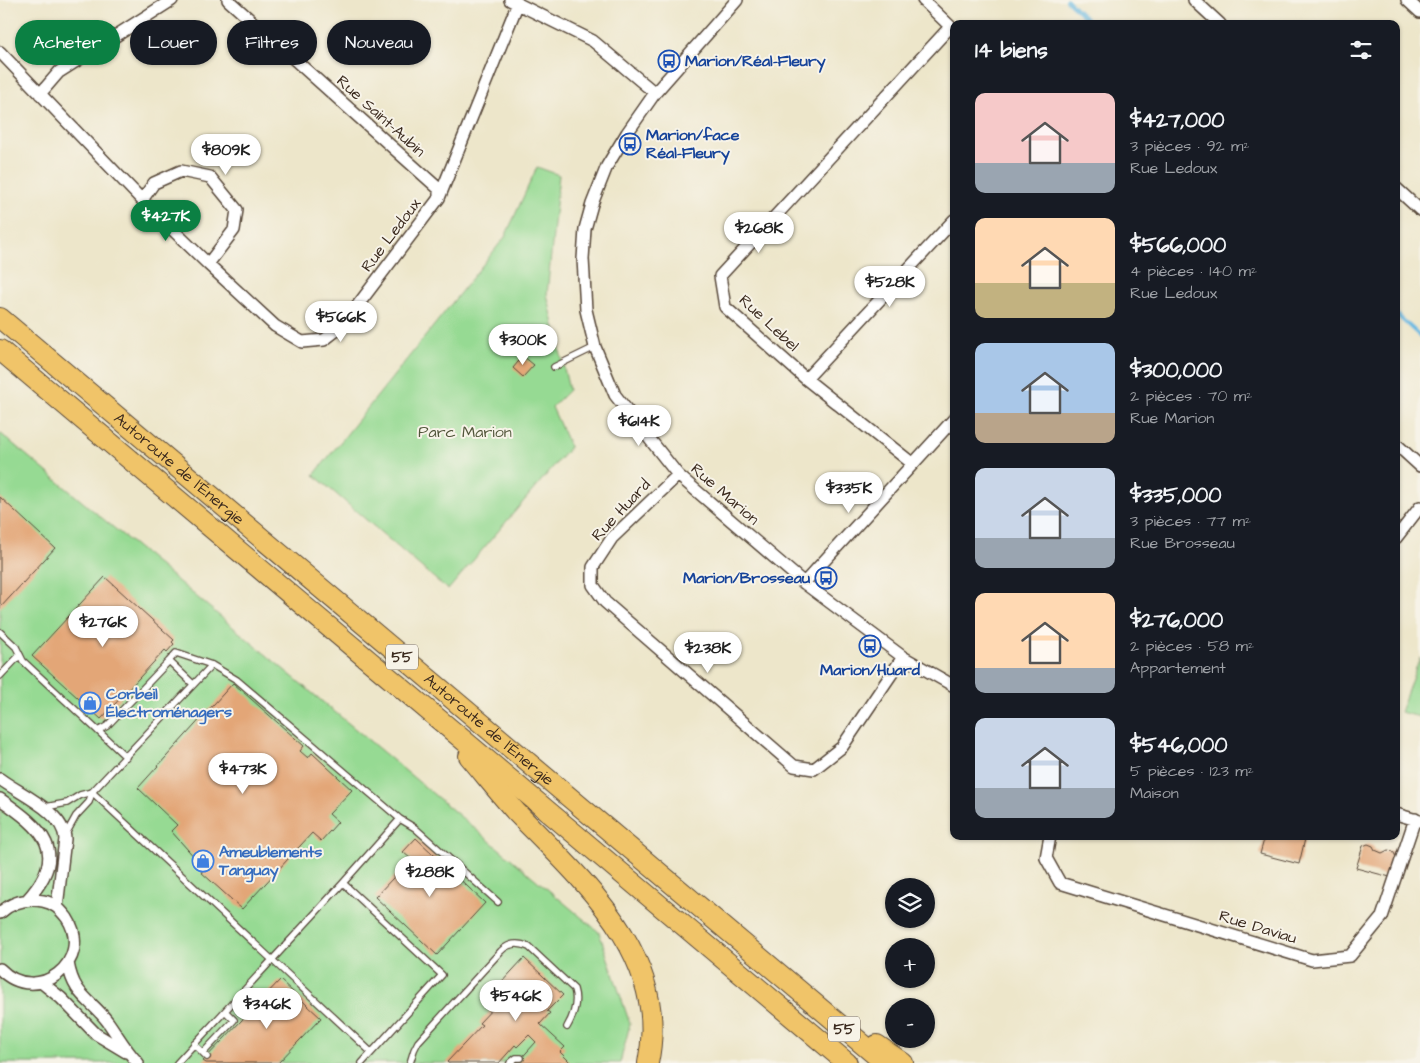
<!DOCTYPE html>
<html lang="fr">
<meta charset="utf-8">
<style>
body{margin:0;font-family:"Architects Daughter",sans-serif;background:#242831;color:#f1f3f6;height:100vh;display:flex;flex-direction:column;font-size:19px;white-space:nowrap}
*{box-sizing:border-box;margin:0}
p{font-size:16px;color:#9ea1a6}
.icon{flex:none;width:28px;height:28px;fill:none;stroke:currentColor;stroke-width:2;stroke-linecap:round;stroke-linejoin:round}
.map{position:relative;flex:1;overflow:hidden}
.panel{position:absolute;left:950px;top:20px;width:450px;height:820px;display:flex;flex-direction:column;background:#171b24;border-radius:10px;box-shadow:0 1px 4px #0004}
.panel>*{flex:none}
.top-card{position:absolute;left:15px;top:20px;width:475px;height:45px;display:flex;gap:10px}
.fabs{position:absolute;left:885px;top:878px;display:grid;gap:10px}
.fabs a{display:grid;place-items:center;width:50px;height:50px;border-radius:50%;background:#171b24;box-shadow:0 1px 4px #0004;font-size:25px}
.price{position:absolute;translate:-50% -42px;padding:0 11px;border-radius:18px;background:#fff;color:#222;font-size:16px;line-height:32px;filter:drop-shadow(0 1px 2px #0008)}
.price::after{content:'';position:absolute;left:50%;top:30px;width:15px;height:11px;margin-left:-8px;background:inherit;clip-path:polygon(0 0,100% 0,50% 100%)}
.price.active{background:#0b8043;color:#fff}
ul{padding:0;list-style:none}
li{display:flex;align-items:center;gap:15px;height:125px;padding:0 25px}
li span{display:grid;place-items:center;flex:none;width:140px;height:100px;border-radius:10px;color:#555}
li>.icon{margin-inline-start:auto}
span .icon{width:60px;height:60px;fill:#fffc;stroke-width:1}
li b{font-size:21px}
h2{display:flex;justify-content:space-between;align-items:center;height:60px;padding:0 25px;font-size:21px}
.pill{padding:0 18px;border-radius:22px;background:#171b24;box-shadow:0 1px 4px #0004;font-size:18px;line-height:45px}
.pill.active{background:#0b8043;color:#fff}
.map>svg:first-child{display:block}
.green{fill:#96da93;stroke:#688258}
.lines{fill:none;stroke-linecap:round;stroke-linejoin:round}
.stream{stroke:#65b7e1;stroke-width:4}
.building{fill:#e3a677}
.lane-casing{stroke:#564638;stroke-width:8}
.street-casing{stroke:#564638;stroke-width:14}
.highway-casing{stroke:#564638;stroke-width:22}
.lane{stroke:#fff;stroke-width:5.5}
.street{stroke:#fff;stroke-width:11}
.highway{stroke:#f0c469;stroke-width:20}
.labels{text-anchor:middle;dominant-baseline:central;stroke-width:4;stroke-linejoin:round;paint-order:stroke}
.shield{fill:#f7f3e8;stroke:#73665b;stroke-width:1}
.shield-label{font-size:15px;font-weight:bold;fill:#3b2a1e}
.transit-label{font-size:16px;font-weight:bold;fill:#164399;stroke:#f7f3e8;text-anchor:start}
.street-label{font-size:16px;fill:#3b2a1e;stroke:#f7f3e8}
.park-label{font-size:16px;fill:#52563b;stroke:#f7f3e8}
.shop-label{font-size:16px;font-weight:bold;fill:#366cbe;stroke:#f7f3e8;text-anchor:start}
</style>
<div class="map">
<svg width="1420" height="1063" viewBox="0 0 1420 1063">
<rect width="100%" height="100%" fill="#f7f3e8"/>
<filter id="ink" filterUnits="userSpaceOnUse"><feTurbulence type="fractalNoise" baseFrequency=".02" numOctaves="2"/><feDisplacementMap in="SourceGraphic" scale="10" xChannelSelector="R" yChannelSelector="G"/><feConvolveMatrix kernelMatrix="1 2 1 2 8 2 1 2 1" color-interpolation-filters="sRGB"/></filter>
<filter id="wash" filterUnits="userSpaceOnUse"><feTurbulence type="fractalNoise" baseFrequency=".0096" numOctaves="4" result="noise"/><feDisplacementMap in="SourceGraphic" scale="20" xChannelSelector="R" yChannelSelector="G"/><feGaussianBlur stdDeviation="1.12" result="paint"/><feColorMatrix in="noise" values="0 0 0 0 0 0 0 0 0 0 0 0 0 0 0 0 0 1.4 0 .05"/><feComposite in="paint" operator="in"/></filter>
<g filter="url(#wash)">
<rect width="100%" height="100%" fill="#ede6ca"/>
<path class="green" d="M 537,167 L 559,175 L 547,294 L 569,390 L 552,407 L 570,447 L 448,590 L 314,475 L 505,237 Z
M 0,433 L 599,932 L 630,1024 L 620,1063 L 0,1063 Z
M 1420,657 L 1420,717 L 1400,712 Z"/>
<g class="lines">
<path class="stream" d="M 1067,0 L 1092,24
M 1396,314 L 1420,336"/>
</g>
<g id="blocks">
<path class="building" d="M 523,356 L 534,365 L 523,377 L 513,368 Z
M 0,497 L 55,548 L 0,608 Z
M 105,577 L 174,640 L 172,642 L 174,644 L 167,652 L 165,650 L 101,719 L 32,656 Z
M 233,683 L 304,746 L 300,751 L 308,758 L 312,753 L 352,790 L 329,814 L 338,822 L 321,841 L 312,833 L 242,909 L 201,872 L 205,869 L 171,831 L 177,825 L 138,788 Z
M 1265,836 L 1293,836 L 1305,839 L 1299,864 L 1260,854 Z
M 416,838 L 485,903 L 437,955 L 375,897 L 411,859 L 403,852 Z
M 1368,844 L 1373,846 L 1375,850 L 1382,853 L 1388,850 L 1393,851 L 1396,857 L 1390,877 L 1356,868 L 1363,846 Z
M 524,958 L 563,995 L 547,1011 L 550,1013 L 540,1024 L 565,1047 L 560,1052 L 571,1063 L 517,1063 L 536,1042 L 529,1035 L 517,1047 L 515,1045 L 499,1063 L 448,1063 L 447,1062 L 482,1025 L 479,1023 L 496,1005 L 487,998 Z
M 280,980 L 321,1018 L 278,1063 L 206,1063 L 203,1061 Z"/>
</g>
</g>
<g filter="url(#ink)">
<use href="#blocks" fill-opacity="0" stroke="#564638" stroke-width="1"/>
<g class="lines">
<g class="lane-casing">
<path id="lane" d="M 554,367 L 595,347
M 0,632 L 16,647 L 23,661 L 126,757
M 169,661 L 176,653 L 212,665 L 237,680 L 400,819 L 415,828 L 498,902
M 0,676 L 20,655
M 98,731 L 107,726 L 169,661 L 193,684
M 92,792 L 371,1052
M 45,807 L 67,803 L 80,795 L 92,792
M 66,834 L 76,816 L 89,802 L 92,792 L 212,665
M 343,883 L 400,819
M 194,1044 L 207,1057
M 203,1053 L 234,1020 L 225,1011
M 177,1063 L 343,883 L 442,975 L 362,1063
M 410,1063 L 414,1050 L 418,1042 L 501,951 C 509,943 518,942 529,947 L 574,989 C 578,1002 574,1015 567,1027
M 510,1063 L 516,1058 L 521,1058"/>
</g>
<g class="street-casing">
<path id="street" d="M 228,0 L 439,189 L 439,198
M 510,0 L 593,41 L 655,93
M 737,0 L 655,93 L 627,133 L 607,166 L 592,204 L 585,229 L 583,259 L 586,310 L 595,347 L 615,395 L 678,475 L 804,583 L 903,657 L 954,686
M 923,0 L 954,30
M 1194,0 L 1220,24
M 1407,0 L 1420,12
M 0,52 L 142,200 L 208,264 L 275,326 L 302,342 L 324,340 L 342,326 L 439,198 L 518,3
M 40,94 L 59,72 L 172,0
M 1396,188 L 1420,210
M 142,200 L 154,183 L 181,171 L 210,177 L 237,210 L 234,230 L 208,264
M 806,379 L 954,220
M 1396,444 L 1420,466
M 913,464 L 806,379 L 725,307 L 720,276 L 950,27
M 678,475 L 612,538 L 593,567 L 593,585 L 605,602 L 794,766 L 814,769 L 842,747 L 903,657
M 1396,538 L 1420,507
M 804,583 L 954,419
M 0,779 C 20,794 64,812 65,839 L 57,907
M 0,799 C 42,828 71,852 27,900
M 1396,814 L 1420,821
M 1050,836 L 1046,858 L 1060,883 L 1312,960 L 1350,956 L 1382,917 L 1415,819
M 0,913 C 12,902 26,898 43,901 C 54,903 60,909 67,918 C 95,961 37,1007 0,969
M 68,963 C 74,997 90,998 108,1022 C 118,1036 126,1051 138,1063
M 41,982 L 61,998 L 96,1034 L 126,1052"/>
</g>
<g class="highway-casing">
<g id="highway">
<path id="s1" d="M 0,318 L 885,1063"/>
<path d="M 0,350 L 847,1063"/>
<path d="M 469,756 C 485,775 500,794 516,812 C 582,880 671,956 648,1063"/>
<path d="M 877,1045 L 903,1063"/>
</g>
</g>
<use href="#lane" class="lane"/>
<use href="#street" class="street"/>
<use href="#highway" class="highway"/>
</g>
</g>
<defs>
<g id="bus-ring" transform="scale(1.125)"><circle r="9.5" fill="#f7f3e8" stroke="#1a4fb4" stroke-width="1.5"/><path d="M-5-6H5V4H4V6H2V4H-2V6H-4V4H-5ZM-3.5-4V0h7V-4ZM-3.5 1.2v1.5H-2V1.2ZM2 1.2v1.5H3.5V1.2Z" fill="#1a4fb4"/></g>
<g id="shop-ring" transform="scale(1.125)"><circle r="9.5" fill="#f7f3e8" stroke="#3f7fe0" stroke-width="1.5"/><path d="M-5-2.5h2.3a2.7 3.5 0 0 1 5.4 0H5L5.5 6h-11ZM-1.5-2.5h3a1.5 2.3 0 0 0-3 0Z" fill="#3f7fe0"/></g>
</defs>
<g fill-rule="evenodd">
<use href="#bus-ring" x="669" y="61"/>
<use href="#bus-ring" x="630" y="144"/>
<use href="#bus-ring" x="826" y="578"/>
<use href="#bus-ring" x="870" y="646"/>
<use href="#shop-ring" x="90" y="703"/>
<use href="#shop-ring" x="203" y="861"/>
</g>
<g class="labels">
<g class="shield">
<rect x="386" y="644.5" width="32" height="25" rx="4"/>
<rect x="828" y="1016.5" width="32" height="25" rx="4"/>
</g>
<g class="shield-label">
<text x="402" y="657">55</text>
<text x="844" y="1029">55</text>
</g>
<g class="transit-label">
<text x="685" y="61">Marion/Réal-Fleury</text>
<text x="646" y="135">Marion/face<tspan x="646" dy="18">Réal-Fleury</tspan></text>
<text x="810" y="578" text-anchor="end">Marion/Brosseau</text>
<text x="870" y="670" text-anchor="middle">Marion/Huard</text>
</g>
<g class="street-label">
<text transform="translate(381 116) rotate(42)">Rue Saint-Aubin</text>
<text transform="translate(391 235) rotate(-53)">Rue Ledoux</text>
<text transform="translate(769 323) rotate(43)">Rue Lebel</text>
<text stroke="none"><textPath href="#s1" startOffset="234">Autoroute de l'Énergie</textPath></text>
<text transform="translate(725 494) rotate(41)">Rue Marion</text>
<text transform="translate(621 510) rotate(-47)">Rue Huard</text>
<text stroke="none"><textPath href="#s1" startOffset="639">Autoroute de l'Énergie</textPath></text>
<text transform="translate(1258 927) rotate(17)">Rue Daviau</text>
</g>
<g class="park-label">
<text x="465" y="432">Parc Marion</text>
</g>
<g class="shop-label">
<text x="106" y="694">Corbeil<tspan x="106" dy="18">Électroménagers</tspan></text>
<text x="219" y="852">Ameublements<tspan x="219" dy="18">Tanguay</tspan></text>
</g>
</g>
</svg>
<div class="fabs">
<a><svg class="icon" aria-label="layers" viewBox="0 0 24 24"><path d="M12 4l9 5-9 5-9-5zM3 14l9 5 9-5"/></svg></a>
<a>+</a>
<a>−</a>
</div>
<b class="price" style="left:226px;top:176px">$809K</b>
<b class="price active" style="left:166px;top:242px">$427K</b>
<b class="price" style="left:759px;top:254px">$268K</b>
<b class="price" style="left:890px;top:308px">$528K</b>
<b class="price" style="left:341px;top:343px">$566K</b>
<b class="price" style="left:523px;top:366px">$300K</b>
<b class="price" style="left:639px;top:447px">$614K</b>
<b class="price" style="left:849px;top:514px">$335K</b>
<b class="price" style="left:103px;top:648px">$276K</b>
<b class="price" style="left:708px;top:674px">$238K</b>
<b class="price" style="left:243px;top:795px">$473K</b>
<b class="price" style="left:430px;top:898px">$288K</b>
<b class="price" style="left:516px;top:1022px">$546K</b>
<b class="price" style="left:267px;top:1030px">$346K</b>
<div class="top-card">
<a class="pill active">Acheter</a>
<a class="pill">Louer</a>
<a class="pill">Filtres</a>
<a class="pill">Nouveau</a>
</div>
<section class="panel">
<h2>14 biens<svg class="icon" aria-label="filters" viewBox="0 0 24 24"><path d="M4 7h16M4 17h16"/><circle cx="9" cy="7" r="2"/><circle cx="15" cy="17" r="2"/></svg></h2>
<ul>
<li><span style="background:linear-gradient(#f6c9c9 70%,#9aa5b1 0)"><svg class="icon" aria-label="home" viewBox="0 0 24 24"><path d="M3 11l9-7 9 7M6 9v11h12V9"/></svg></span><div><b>$427,000</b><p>3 pièces · 92 m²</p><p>Rue Ledoux</p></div></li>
<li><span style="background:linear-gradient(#ffd9b3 65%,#c2b280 0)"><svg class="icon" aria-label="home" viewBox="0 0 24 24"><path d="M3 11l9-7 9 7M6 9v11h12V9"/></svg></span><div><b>$566,000</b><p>4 pièces · 140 m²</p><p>Rue Ledoux</p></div></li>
<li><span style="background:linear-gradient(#a9c7e8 70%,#b9a48a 0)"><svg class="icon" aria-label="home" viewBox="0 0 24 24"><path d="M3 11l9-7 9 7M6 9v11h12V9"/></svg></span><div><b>$300,000</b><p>2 pièces · 70 m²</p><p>Rue Marion</p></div></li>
<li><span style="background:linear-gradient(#c9d6e8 70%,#9aa5b1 0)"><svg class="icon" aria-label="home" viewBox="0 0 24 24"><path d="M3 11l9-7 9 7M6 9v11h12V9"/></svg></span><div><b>$335,000</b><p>3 pièces · 77 m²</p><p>Rue Brosseau</p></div></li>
<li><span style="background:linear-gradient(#ffd9b3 75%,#9aa5b1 0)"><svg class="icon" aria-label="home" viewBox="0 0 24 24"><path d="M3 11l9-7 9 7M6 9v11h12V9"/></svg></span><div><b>$276,000</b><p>2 pièces · 58 m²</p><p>Appartement</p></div></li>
<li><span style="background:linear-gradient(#c9d6e8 70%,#9aa5b1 0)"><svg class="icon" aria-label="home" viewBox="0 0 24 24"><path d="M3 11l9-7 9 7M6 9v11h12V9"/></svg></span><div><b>$546,000</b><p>5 pièces · 123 m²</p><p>Maison</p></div></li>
</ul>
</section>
</div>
